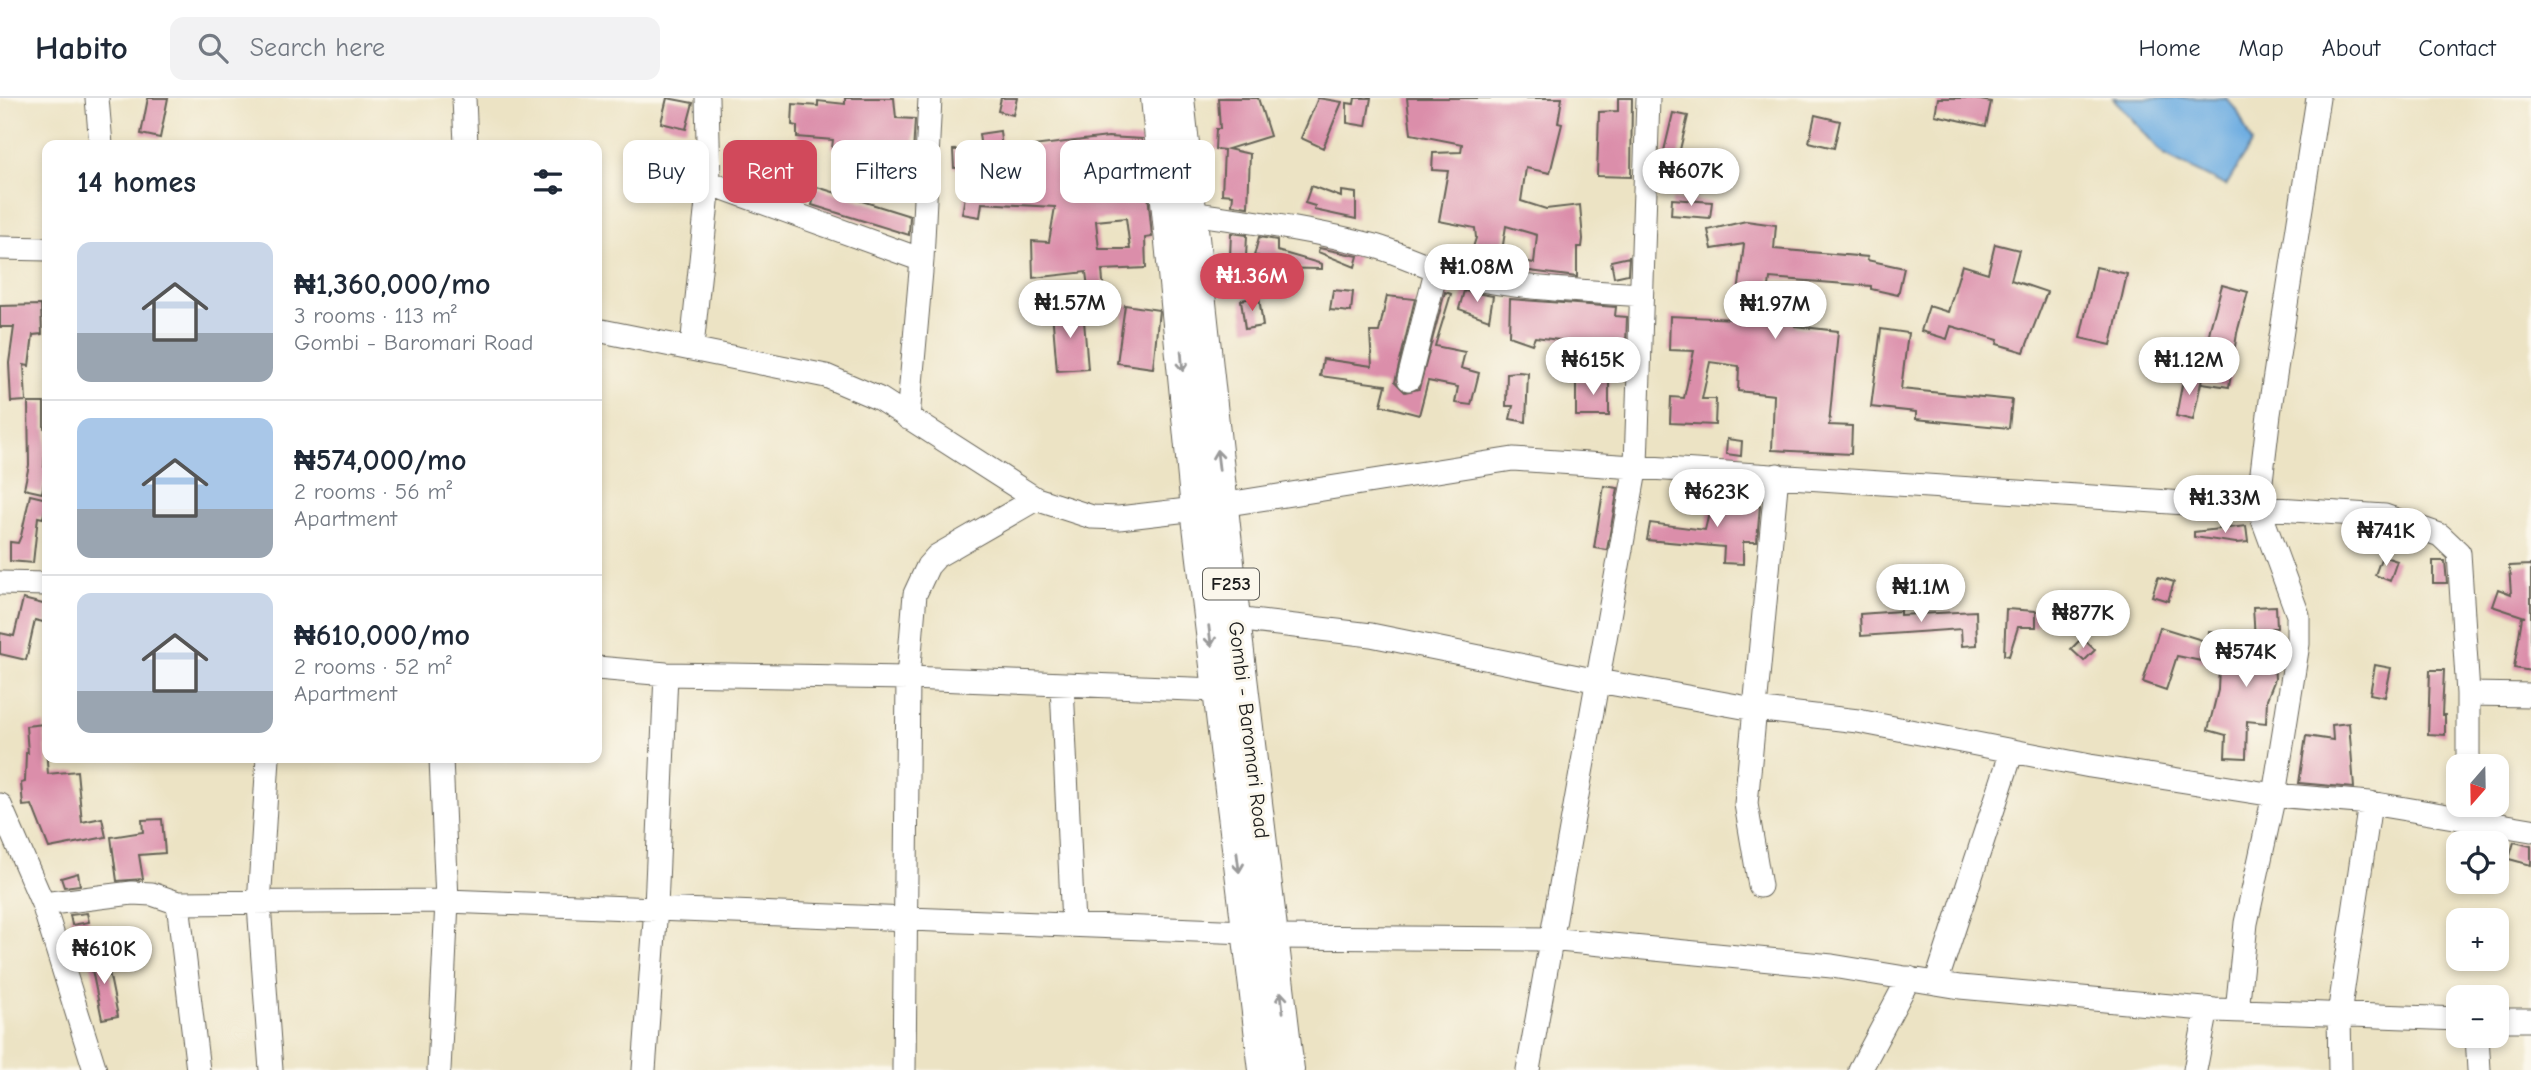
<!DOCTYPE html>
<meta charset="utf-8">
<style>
body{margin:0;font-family:"Comic Neue",sans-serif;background:#f2f2f3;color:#1f2937;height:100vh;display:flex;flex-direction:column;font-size:26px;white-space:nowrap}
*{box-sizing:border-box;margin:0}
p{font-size:23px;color:#747a83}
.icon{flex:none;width:38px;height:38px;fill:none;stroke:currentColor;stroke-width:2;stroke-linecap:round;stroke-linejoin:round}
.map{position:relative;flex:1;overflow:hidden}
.drawer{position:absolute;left:42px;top:42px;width:560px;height:623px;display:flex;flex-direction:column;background:#fff;border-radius:14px;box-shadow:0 4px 10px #0003}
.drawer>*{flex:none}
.banner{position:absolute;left:623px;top:42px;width:665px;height:63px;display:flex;gap:14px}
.needle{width:46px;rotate:200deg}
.buttons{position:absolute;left:2446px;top:656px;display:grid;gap:14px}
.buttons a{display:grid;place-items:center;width:63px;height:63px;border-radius:14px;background:#fff;box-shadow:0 4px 10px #0003;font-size:35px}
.price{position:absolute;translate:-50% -60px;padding:0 16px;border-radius:24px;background:#fff;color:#222;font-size:23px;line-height:46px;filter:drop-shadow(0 2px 4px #0008)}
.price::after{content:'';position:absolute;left:50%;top:42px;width:21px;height:16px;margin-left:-10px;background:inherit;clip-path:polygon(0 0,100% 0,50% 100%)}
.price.on{background:#d1495b;color:#fff}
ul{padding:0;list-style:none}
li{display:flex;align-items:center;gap:21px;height:175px;padding:0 35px}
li+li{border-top:2px solid #e0e1e3}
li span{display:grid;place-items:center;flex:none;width:196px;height:140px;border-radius:14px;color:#555}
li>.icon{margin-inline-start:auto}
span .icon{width:84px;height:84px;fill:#fffc;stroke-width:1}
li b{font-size:30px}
h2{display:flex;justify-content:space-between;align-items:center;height:84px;padding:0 35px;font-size:30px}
.chip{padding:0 24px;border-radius:14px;background:#fff;box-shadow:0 4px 10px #0003;font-size:24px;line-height:63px}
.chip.on{background:#d1495b;color:#fff}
header{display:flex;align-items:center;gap:42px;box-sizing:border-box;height:98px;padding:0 35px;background:#fff;border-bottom:2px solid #e0e1e3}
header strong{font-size:33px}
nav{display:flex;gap:38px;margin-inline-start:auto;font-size:24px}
.search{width:490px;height:63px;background:#f2f2f3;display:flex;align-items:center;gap:18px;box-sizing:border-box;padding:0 24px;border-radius:14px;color:#747a83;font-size:26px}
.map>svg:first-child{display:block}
.water{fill:#6eade1;stroke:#45647e;stroke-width:2}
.building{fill:#db8eaa;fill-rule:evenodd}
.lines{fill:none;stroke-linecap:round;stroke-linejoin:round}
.minor-casing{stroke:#656257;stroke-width:25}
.major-casing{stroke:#656257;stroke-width:32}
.minor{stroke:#fff;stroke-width:23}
.major{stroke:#fff;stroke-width:30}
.oneway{stroke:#999}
.labels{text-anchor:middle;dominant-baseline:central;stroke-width:6;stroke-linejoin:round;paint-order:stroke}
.shield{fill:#fbf7ec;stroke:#5f5e5a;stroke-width:2}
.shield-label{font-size:19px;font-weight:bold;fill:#1c1c1c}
.street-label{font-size:21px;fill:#1c1c1c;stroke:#fbf7ec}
</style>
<header>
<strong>Habito</strong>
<div class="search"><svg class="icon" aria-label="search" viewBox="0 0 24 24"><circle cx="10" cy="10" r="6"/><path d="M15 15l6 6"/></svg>Search here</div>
<nav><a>Home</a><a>Map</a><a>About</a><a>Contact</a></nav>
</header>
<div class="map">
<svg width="2531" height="972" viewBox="0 0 2531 972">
<rect width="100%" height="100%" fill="#fbf7ec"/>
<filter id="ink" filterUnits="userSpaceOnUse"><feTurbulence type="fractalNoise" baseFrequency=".0143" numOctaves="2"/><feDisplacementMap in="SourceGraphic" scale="14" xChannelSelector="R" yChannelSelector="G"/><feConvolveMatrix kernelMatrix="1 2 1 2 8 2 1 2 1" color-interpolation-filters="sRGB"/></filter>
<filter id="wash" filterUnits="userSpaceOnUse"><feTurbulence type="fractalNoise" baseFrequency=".00686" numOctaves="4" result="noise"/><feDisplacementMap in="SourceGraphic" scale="28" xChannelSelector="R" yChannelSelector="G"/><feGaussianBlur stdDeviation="1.57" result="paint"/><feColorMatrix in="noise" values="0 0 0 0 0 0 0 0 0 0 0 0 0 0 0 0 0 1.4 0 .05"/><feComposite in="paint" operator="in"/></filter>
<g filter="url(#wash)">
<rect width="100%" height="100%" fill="#ece3c4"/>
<path class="water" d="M 2113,0 L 2226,0 L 2238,14 L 2252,45 L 2226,88 L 2164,57 Z"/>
<g id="blocks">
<path class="building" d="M 148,0 L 168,0 L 160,40 L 141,36 Z
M 667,0 L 693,5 L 686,31 L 661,25 Z
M 845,0 L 894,0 L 896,20 L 915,21 L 911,91 L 871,91 L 876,53 L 832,50 L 833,42 L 797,39 L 797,28 L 792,27 L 793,6 L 818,8 L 818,3 L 845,6 Z
M 1001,0 L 1017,0 L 1013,17 L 998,13 Z
M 1218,0 L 1258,0 L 1270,38 L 1228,51 L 1250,56 L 1248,109 L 1232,107 L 1233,97 L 1222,96 L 1224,52 L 1215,51 L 1216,31 L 1220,31 Z
M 1318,0 L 1342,4 L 1323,50 L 1301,40 Z
M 1355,0 L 1371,0 L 1366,28 L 1347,25 L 1347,5 L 1354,6 Z
M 1407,0 L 1562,0 L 1558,25 L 1562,26 L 1550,75 L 1526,70 L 1521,103 L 1546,111 L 1580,107 L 1583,141 L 1582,149 L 1577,149 L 1577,179 L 1468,165 L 1476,140 L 1475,130 L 1439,123 L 1448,73 L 1432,72 L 1433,55 L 1461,54 L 1462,46 L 1411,36 ZM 1506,128 L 1537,137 L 1534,165 L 1501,159 Z
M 1618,0 L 1632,0 L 1631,79 L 1597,78 L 1599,14 L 1618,13 Z
M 1938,0 L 1970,0 L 1991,4 L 1986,28 L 1935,17 Z
M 1673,15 L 1688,18 L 1678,60 L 1663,57 Z
M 1815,17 L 1840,23 L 1834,50 L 1809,44 Z
M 1000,33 L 1002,52 L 1038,95 L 1032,48 L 1108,39 L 1142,41 L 1142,96 L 1148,95 L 1152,139 L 1145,140 L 1146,170 L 1102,172 L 1104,195 L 1089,197 L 1086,174 L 1033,180 L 1032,143 L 1049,144 L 1055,109 L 982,105 L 980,119 L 962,116 L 970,69 L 954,70 L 953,52 L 981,51 L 979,36 ZM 1126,120 L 1130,151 L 1099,151 L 1096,123 Z
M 666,54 L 695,65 L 695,75 L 687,94 L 660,84 L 660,90 L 635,89 L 637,56 L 665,57 Z
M 1311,88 L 1341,99 L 1341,93 L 1356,95 L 1356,121 L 1314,112 L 1315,108 L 1305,105 Z
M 817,89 L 910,118 L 909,137 L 812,107 Z
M 1672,101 L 1712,104 L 1710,120 L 1671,117 Z
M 1746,123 L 1776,127 L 1774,151 L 1868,159 L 1867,162 L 1904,170 L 1898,197 L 1871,191 L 1871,188 L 1770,180 L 1765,223 L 1795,224 L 1795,228 L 1838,233 L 1829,327 L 1852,328 L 1851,356 L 1772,352 L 1774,297 L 1738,293 L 1739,268 L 1710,264 L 1702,301 L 1716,301 L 1715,327 L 1670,325 L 1671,299 L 1684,300 L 1694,253 L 1669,252 L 1670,218 L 1735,221 L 1744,146 L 1712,151 L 1708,132 Z
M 1231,135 L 1247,137 L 1246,159 L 1230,159 Z
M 1259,139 L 1277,142 L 1277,153 L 1322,166 L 1322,171 L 1258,170 L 1258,158 L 1254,158 Z
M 1995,146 L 2019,152 L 2011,182 L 2047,194 L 2024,254 L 1997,246 L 1998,242 L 1951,228 L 1947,241 L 1921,233 L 1929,208 L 1948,214 L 1962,167 L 1988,175 Z
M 1319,150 L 1358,158 L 1355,169 L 1318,154 Z
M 1629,159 L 1628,176 L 1614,179 L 1611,163 Z
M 2096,169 L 2127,176 L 2111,247 L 2080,240 Z
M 2222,187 L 2248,194 L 2237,235 L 2229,289 L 2202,285 L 2210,231 Z
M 1333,192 L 1353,194 L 1351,214 L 1330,212 Z
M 1464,193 L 1493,198 L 1489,222 L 1459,211 Z
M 1445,194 L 1451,196 L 1435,248 L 1465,254 L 1461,270 L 1479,275 L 1471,307 L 1455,305 L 1458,289 L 1428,283 L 1419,317 L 1381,307 L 1386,287 L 1320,278 L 1323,261 L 1372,268 L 1370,234 L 1379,234 L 1387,198 L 1415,201 L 1395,284 L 1405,294 L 1419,291 Z
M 1259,199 L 1263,228 L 1245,231 L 1241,202 Z
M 1510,201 L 1616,209 L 1615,218 L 1627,219 L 1625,275 L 1593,265 L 1592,246 L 1535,239 L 1532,246 L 1509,238 Z
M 41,207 L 42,236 L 33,237 L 29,268 L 24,267 L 26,303 L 11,304 L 9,265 L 14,229 L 0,229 L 0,208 Z
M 1125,207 L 1159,212 L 1153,270 L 1117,265 Z
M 1083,211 L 1088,271 L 1057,273 L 1052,213 Z
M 1881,231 L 1908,235 L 1901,291 L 2012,302 L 2009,330 L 1916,321 L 1916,314 L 1871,309 Z
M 1518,274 L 1528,275 L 1526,324 L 1510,321 L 1513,308 L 1506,308 L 1507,275 Z
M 2184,277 L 2202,280 L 2193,322 L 2176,318 Z
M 1593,279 L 1609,280 L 1609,318 L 1576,318 L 1576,282 L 1593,282 Z
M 28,305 L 44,305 L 44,330 L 47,332 L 44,369 L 47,369 L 42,395 L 24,391 L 29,367 Z
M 1727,341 L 1742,343 L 1741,358 L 1726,356 Z
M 1604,388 L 1618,390 L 1607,452 L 1594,450 Z
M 30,397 L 47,401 L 43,420 L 38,419 L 33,465 L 10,463 L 10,444 L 18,445 L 21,438 Z
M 1713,398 L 1760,407 L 1757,444 L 1743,444 L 1743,466 L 1723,465 L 1724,449 L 1647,442 L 1650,425 L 1705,432 Z
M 2246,428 L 2248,444 L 2236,445 L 2194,439 L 2194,434 Z
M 2382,458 L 2397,463 L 2390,483 L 2375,477 Z
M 2433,463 L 2445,463 L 2447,485 L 2433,485 Z
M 2531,467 L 2531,573 L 2514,570 L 2522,519 L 2525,519 L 2492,508 L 2498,491 L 2511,496 L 2509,468 Z
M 2158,479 L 2174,484 L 2168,503 L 2152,498 Z
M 23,501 L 47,507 L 47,525 L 35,522 L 26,562 L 0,556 L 0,535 L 14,538 Z
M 2276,508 L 2277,530 L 2272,530 L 2275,581 L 2267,601 L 2266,625 L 2247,623 L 2246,660 L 2225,659 L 2226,637 L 2208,632 L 2218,592 L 2219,568 L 2257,573 L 2253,509 Z
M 2006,511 L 2036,513 L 2036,529 L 2018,529 L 2009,558 L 2004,557 Z
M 1900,513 L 1900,517 L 1976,513 L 1977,547 L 1962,548 L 1961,531 L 1861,538 L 1860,516 Z
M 2160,529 L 2208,544 L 2209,533 L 2228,534 L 2225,568 L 2177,558 L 2166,592 L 2143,584 Z
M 2082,540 L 2095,552 L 2084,563 L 2071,551 Z
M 2375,567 L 2391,570 L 2385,599 L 2370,596 Z
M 2430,572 L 2444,572 L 2442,617 L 2445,617 L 2445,637 L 2428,636 Z
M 2349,625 L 2354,690 L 2299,685 L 2306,638 L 2333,642 L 2332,627 Z
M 44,626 L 48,676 L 77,673 L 82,724 L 102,720 L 106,739 L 49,750 L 32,707 L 23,708 L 21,685 L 25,684 L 26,655 L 28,655 L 26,628 Z
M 162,721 L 165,755 L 139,757 L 143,781 L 117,783 L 111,739 L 143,734 L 142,722 Z
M 2514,744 L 2531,748 L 2531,767 L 2509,761 Z
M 78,775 L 80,787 L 64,789 L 61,780 Z
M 87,815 L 89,824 L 72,827 L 70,817 Z
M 105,854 L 118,918 L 102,921 L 89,857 Z"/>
</g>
</g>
<g filter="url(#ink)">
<use href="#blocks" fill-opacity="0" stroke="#656257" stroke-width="2"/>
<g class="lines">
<g class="minor-casing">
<path id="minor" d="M 97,0 L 101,47
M 464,0 L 466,47
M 709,85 L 922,162
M 1190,115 C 1252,124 1314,132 1375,148 C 1406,157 1433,173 1465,179 C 1523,191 1582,193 1641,197
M 0,150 L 47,151
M 597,232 L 826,278 L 880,301 L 1036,401 L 1092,419 L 1119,420 L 1196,411 L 1513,361 L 2385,418 L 2440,437 L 2459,455 L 2468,596 L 2468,668
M 692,249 L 709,85 L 707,0
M 1409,281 L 1436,173
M 908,320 L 922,162 L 930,0
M 0,485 L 47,486
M 1235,521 L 1371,537 L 1598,583 L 1754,611 L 1858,623 L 2090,668 L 2274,697 L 2370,705 L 2531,732
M 597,570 L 666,576 L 908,580 L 1217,592
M 1062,588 L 1073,827
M 2468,596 L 2531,597
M 268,660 L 259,807 L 271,972
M 0,707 L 43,806 L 95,972
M 1760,788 L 1746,706 L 1777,377
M 178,805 L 198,972
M 43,806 L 132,795 L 152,796 L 178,805 L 447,803 L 1247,834
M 1274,839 L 1549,841 L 1832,868 L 1960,889 L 2215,912 L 2459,921
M 1936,885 L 2012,653
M 2237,913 L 2246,825 L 2274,697 L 2298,546 L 2298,517 L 2258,408 L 2269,316 L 2318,0
M 2497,922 L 2531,922
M 2477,938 L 2479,972
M 439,972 L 447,803 L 441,660
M 644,972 L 656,809 L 666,576
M 904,972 L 908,580 L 915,496 L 928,468 L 937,458 L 1036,401
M 1528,972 L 1636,367 L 1648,0
M 1860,972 L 1909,880
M 2195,972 L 2207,911
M 2340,972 L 2339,917 L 2370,705"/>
</g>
<g class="major-casing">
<path id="major" d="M 1156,0 L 1196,411 L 1264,972
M 1179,0 L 1235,521 L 1289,972"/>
</g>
<use href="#minor" class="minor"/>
<use href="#major" class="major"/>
</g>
<defs><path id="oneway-shaft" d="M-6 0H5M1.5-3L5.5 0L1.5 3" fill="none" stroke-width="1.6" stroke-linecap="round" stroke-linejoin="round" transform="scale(1.75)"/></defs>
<g class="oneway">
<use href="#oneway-shaft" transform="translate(1182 263) rotate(85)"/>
<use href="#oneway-shaft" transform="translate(1218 362) rotate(-97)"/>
<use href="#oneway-shaft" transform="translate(1210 538) rotate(83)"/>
<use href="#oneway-shaft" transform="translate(1238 764) rotate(83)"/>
<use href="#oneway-shaft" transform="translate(1282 904) rotate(-96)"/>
</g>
</g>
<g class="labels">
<rect class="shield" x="1203" y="470.5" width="56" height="31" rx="5"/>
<g class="shield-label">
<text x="1231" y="486">F253</text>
</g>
<g class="street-label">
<text transform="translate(1249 632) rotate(83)">Gombi - Baromari Road</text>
</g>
</g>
</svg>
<div class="buttons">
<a><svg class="needle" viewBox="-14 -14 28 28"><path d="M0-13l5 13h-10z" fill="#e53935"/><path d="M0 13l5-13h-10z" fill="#747a83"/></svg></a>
<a><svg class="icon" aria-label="locate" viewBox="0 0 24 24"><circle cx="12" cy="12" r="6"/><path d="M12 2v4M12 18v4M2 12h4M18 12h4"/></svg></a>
<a>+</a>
<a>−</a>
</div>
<b class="price" style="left:1691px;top:110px">₦607K</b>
<b class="price" style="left:1477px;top:206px">₦1.08M</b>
<b class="price on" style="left:1252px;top:215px">₦1.36M</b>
<b class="price" style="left:1070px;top:242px">₦1.57M</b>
<b class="price" style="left:1775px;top:243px">₦1.97M</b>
<b class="price" style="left:1593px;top:299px">₦615K</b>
<b class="price" style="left:2189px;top:299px">₦1.12M</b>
<b class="price" style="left:1717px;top:431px">₦623K</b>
<b class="price" style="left:2225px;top:437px">₦1.33M</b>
<b class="price" style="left:2386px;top:470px">₦741K</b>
<b class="price" style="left:1921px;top:526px">₦1.1M</b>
<b class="price" style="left:2083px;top:552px">₦877K</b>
<b class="price" style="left:2246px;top:591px">₦574K</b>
<b class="price" style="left:104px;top:888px">₦610K</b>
<div class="banner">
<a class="chip">Buy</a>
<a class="chip on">Rent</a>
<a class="chip">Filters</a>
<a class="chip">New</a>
<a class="chip">Apartment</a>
</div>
<section class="drawer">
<h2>14 homes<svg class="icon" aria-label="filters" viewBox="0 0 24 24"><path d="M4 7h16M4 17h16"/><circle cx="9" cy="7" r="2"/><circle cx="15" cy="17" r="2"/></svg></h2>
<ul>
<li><span style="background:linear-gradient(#c9d6e8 65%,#9aa5b1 0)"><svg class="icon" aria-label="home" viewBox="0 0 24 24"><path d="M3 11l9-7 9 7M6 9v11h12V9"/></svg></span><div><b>₦1,360,000/mo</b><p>3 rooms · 113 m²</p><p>Gombi - Baromari Road</p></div></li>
<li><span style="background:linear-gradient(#a9c7e8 65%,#9aa5b1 0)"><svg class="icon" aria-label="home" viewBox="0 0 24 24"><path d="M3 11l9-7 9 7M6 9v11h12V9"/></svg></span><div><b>₦574,000/mo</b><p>2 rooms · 56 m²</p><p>Apartment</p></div></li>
<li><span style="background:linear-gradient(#c9d6e8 70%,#9aa5b1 0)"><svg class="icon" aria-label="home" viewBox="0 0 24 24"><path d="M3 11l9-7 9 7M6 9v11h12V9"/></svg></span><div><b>₦610,000/mo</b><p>2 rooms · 52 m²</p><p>Apartment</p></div></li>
</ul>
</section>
</div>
